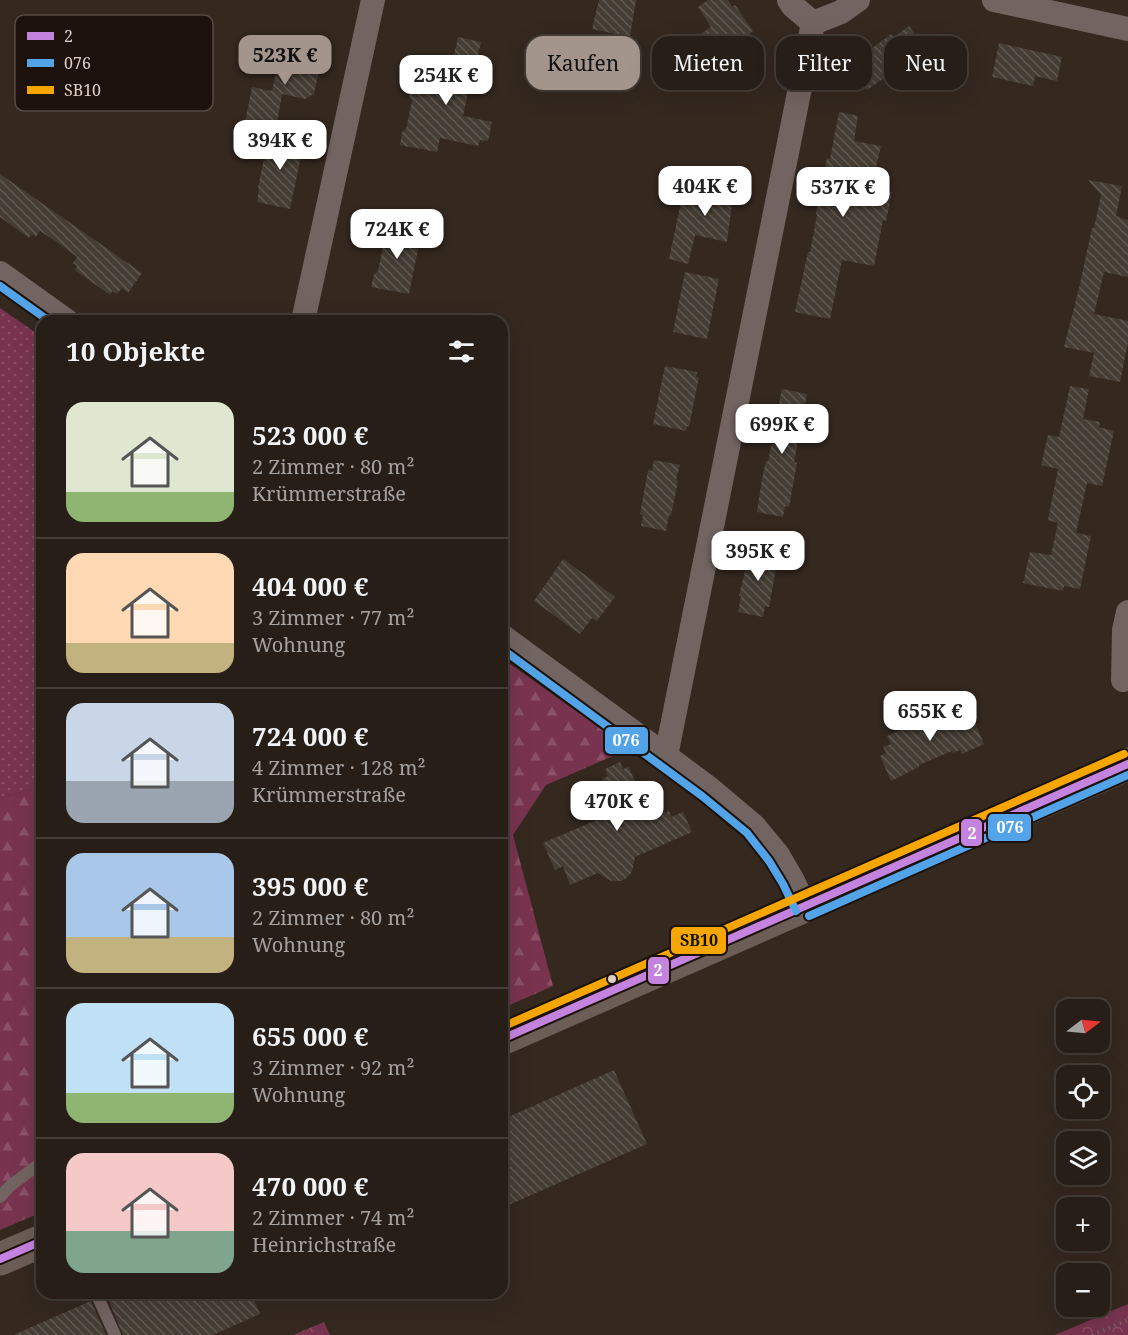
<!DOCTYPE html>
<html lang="de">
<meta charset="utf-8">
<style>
body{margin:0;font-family:"Noto Serif",serif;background:#332b24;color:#f1f3f6;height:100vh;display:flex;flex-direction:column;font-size:22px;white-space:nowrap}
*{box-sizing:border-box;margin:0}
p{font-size:20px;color:#a4a2a1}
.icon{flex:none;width:33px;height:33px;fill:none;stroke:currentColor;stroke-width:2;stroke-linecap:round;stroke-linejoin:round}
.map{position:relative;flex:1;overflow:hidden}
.panel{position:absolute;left:36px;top:315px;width:472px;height:984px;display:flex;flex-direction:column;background:#271e17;border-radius:18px;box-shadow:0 6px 24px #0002,0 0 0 2px #433c36}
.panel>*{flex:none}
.banner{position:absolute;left:526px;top:36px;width:512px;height:54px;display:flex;gap:12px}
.needle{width:39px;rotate:74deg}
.controls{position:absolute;left:1056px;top:999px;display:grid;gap:12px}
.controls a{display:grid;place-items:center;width:54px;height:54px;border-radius:12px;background:#271e17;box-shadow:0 6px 24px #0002,0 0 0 2px #433c36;font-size:30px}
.price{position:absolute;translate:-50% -51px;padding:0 14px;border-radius:12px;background:#fff;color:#222;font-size:20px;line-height:39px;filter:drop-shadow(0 2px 3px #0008)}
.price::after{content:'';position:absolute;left:50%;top:36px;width:18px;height:14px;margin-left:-9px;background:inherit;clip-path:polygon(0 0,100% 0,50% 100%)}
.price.active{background:#a3958c;color:#111}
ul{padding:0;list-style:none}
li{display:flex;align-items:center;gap:18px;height:150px;padding:0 30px}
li+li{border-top:2px solid #433c36}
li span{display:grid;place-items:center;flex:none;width:168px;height:120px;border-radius:18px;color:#555}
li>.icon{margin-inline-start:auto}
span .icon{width:72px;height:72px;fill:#fffc;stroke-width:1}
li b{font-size:26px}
h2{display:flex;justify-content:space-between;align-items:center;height:72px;padding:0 30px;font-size:26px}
.pill{padding:0 21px;border-radius:18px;background:#271e17;box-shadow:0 6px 24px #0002,0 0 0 2px #433c36;font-size:21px;line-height:54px}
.pill.active{background:#a3958c;color:#111}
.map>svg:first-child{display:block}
.grass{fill:url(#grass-dots)}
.forest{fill:url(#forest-firs)}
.park{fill:url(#park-crowns)}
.building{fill:url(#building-back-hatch)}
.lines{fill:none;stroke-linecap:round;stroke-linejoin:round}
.path{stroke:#706560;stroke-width:4;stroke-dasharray:1.5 4.5;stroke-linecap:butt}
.service{stroke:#726460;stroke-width:12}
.minor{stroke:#726460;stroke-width:24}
.secondary{stroke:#6c5e57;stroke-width:33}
.bus-1-casing{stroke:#1c120b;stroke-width:12}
.bus-2-casing{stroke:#1c120b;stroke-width:12}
.bus-3-casing{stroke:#1c120b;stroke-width:12}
.bus-1{stroke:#c483df;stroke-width:8}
.bus-2{stroke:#53a3e8;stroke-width:8}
.bus-3{stroke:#f7a600;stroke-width:8}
.bus-dot{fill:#dfd0c6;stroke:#1c120b;stroke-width:2}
.key{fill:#1c120b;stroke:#564b43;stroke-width:1.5}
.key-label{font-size:16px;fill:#dfd0c6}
.line-badge{stroke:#1c120b;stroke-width:2}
.badge-label{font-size:16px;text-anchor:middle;font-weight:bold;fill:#fff}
.pale-badge-label{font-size:16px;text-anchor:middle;font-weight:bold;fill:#111}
</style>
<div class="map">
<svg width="1128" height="1335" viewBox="0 0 1128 1335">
<defs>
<pattern id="grass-dots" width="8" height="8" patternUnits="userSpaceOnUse" patternTransform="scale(1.5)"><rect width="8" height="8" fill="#78344e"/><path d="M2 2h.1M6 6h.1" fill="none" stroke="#8b5066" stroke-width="1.8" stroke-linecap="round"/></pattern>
<pattern id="forest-firs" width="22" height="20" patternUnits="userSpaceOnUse" patternTransform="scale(1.5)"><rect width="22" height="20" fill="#78344e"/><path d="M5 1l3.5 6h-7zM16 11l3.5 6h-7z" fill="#8b5066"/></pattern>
<pattern id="park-crowns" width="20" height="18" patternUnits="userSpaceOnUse" patternTransform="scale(1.5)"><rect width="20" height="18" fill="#78344e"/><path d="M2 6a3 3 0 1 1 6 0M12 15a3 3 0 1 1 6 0" fill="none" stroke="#8b5066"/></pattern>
<pattern id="building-back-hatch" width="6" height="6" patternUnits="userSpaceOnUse" patternTransform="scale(1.5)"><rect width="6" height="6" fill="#463e35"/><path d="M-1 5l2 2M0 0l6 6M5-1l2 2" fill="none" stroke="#605951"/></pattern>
</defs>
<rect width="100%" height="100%" fill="#34281f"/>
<path class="grass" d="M 0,308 L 42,337 L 42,786 L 0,798 Z"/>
<path class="forest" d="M 503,659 L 629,749 L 546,785 L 513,835 L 553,986 L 503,1008 Z
M 42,786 L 42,1212 L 0,1230 L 0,798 Z"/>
<path class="park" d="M 1128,1304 L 1128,1335 L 1055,1335 Z
M 324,1322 L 330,1335 L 293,1335 Z"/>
<path class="building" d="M 599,0 L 636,0 L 630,37 L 592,29 Z
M 708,0 L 728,0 L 732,7 L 735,5 L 753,31 L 750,33 L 760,48 L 736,64 L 729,54 L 699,74 L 682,47 L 711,27 L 698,7 Z
M 909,26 L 925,50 L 867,90 L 855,73 L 856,72 L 852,65 L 867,55 L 866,52 L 879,43 L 891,34 L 894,37 Z
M 458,37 L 481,42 L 475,69 L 473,68 L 463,116 L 492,122 L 488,141 L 480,140 L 478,146 L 440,138 L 437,152 L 400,145 L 402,132 L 406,129 L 412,101 L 409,97 L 412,84 L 418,86 L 430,78 L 448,82 Z
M 999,43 L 1062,57 L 1057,81 L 1035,76 L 1033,86 L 992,77 Z
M 282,45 L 315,52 L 321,60 L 314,94 L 305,99 L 282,94 L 276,129 L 245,122 L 252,87 L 272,91 Z
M 839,112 L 858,116 L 854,141 L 881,146 L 871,188 L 892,192 L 886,221 L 883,220 L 874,266 L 842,260 L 830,319 L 795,312 L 808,252 L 810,252 L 817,215 L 816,213 L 827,158 L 830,159 Z
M 269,134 L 304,142 L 290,209 L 257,202 L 259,188 L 258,188 Z
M 0,174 L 142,273 L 128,293 L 122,288 L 117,294 L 112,291 L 110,295 L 75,270 L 77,266 L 73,263 L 77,257 L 57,242 L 40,231 L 36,237 L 31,234 L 29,238 L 0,217 Z
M 706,175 L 739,181 L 731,211 L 727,242 L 695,235 L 688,264 L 669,259 L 681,202 L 700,206 Z
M 1088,180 L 1122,186 L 1116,216 L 1128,220 L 1128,277 L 1104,272 L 1094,314 L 1128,321 L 1128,342 L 1120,382 L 1089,376 L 1094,353 L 1064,347 L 1079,288 L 1092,228 L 1094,228 L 1101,195 Z
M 384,226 L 421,234 L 409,294 L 371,287 L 374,274 L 378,271 L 384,243 L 381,239 Z
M 685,272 L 719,279 L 707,339 L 673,332 Z
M 665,366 L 697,372 L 696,377 L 699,377 L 689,427 L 687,426 L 686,431 L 653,424 Z
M 1070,386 L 1089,389 L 1083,419 L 1100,422 L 1099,427 L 1114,431 L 1102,486 L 1087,483 L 1076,533 L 1091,536 L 1080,589 L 1064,586 L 1063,591 L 1023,583 L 1030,552 L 1051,555 L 1058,523 L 1048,520 L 1058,469 L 1041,465 L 1048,435 L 1059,437 Z
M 782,389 L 807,394 L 794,462 L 797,463 L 789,507 L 785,506 L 783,517 L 757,512 L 762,479 L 766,461 L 768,462 Z
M 654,460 L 680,465 L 676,480 L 678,481 L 671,516 L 669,515 L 666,531 L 641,526 L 643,515 L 640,514 L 648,470 L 652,471 Z
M 751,546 L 776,551 L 774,562 L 777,563 L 769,607 L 765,606 L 763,617 L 738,612 L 741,596 L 739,596 Z
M 563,559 L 615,597 L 597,621 L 592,618 L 580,634 L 534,601 Z
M 952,708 L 955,715 L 963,712 L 966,718 L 972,716 L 984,744 L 962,754 L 960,750 L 953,753 L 952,751 L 919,765 L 919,767 L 891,781 L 880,756 L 886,753 L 883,747 L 891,744 L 887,736 Z
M 620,762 L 623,769 L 629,767 L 639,792 L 654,785 L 665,813 L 669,811 L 671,817 L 683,812 L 692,832 L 635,857 L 632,872 L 625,879 L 621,881 L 611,881 L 598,873 L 570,885 L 563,866 L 555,870 L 543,843 L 599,819 L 595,810 L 601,807 L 598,800 L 609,795 L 602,779 L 608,776 L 605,769 Z
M 614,1070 L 647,1144 L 502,1208 L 502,1120 Z
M 109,1293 L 251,1293 L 260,1314 L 213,1335 L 123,1335 L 106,1294 Z
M 91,1301 L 106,1335 L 13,1335 Z"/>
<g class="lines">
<path class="path" d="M 1092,1335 L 1128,1320"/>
<path class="service" d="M 0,1197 L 10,1186 L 42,1162
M 96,1293 L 115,1335"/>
<path class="minor" d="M 789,0 L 793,6 L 813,23 L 841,12 L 858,0
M 994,0 L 1128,29
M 0,273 L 67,321
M 303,321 L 373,0
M 502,636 L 666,756 L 709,788 L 754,826 L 778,855 L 792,879 L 805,906
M 1123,680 L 1124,630 L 1128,612
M 666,756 L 813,23"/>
<path class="secondary" d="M 502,1039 L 1128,764
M 0,1259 L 42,1241"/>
<g class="bus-1-casing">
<path id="bus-1" d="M 502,1039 L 1128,764
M 0,1259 L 42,1241"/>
</g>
<g class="bus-2-casing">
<path id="bus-2" d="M 0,286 L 49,321
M 502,649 L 702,796 L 747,833 L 769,861 L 783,884 L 796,911
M 809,916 L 1128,775"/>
</g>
<g class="bus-3-casing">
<path id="bus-3" d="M 502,1027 L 1124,754"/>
</g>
<use href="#bus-1" class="bus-1"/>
<use href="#bus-2" class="bus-2"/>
<use href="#bus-3" class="bus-3"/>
</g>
<circle class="bus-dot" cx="612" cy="979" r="5"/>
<rect x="15" y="15" width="198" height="96" rx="9" class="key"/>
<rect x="27" y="32" width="27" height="8" fill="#c483df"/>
<rect x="27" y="59" width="27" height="8" fill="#53a3e8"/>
<rect x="27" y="86" width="27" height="8" fill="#f7a600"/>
<g class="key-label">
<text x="64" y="42">2</text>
<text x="64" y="69">076</text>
<text x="64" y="96">SB10</text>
</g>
<g class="line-badge">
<rect x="604" y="726" width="45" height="29" rx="6" fill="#53a3e8"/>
<rect x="987" y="813" width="45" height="29" rx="6" fill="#53a3e8"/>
<rect x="960" y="818" width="23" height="29" rx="6" fill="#c483df"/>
<rect x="670" y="926" width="57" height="29" rx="6" fill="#f7a600"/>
<rect x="647" y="956" width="23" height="29" rx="6" fill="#c483df"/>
</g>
<g class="badge-label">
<text x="626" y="746">076</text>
<text x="1010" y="833">076</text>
<text x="972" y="839">2</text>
<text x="658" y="976">2</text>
</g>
<g class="pale-badge-label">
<text x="699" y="946">SB10</text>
</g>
</svg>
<div class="controls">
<a><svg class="needle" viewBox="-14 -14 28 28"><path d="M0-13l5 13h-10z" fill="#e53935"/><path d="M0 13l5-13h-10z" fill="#a4a2a1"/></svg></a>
<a><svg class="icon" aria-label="locate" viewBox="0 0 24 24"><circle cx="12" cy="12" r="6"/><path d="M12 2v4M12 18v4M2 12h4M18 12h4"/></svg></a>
<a><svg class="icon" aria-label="layers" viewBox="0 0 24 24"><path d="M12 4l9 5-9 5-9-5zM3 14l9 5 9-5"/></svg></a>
<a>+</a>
<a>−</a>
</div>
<b class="price active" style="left:285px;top:86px">523K €</b>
<b class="price" style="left:446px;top:106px">254K €</b>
<b class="price" style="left:280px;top:171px">394K €</b>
<b class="price" style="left:705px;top:217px">404K €</b>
<b class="price" style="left:843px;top:218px">537K €</b>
<b class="price" style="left:397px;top:260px">724K €</b>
<b class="price" style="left:782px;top:455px">699K €</b>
<b class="price" style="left:758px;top:582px">395K €</b>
<b class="price" style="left:930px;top:742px">655K €</b>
<b class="price" style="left:617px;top:832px">470K €</b>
<div class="banner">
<a class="pill active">Kaufen</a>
<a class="pill">Mieten</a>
<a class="pill">Filter</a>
<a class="pill">Neu</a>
</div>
<section class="panel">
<h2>10 Objekte<svg class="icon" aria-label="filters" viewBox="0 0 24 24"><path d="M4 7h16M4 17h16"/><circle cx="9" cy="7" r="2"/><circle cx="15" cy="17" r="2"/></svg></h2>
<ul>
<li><span style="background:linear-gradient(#dfe7d0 75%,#8fb573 0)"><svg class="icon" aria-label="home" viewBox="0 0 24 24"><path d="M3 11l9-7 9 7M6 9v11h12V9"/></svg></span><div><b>523 000 €</b><p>2 Zimmer · 80 m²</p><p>Krümmerstraße</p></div></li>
<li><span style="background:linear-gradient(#ffd9b3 75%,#c2b280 0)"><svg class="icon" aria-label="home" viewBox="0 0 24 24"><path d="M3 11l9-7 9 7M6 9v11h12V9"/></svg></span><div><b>404 000 €</b><p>3 Zimmer · 77 m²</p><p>Wohnung</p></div></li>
<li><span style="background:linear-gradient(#c9d6e8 65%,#9aa5b1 0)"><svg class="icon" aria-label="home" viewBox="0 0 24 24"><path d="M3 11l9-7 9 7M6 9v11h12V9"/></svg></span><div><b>724 000 €</b><p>4 Zimmer · 128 m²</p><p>Krümmerstraße</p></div></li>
<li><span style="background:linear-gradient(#a9c7e8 70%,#c2b280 0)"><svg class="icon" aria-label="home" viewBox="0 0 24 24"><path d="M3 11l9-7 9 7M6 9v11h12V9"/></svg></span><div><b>395 000 €</b><p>2 Zimmer · 80 m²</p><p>Wohnung</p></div></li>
<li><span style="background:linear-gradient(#bfe0f5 75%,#8fb573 0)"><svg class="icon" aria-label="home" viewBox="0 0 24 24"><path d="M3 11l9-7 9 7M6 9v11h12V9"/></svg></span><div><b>655 000 €</b><p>3 Zimmer · 92 m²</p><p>Wohnung</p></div></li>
<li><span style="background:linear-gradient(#f6c9c9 65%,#7fa58c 0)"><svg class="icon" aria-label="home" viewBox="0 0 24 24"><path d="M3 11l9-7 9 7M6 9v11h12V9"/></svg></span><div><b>470 000 €</b><p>2 Zimmer · 74 m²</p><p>Heinrichstraße</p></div></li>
</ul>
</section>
</div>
